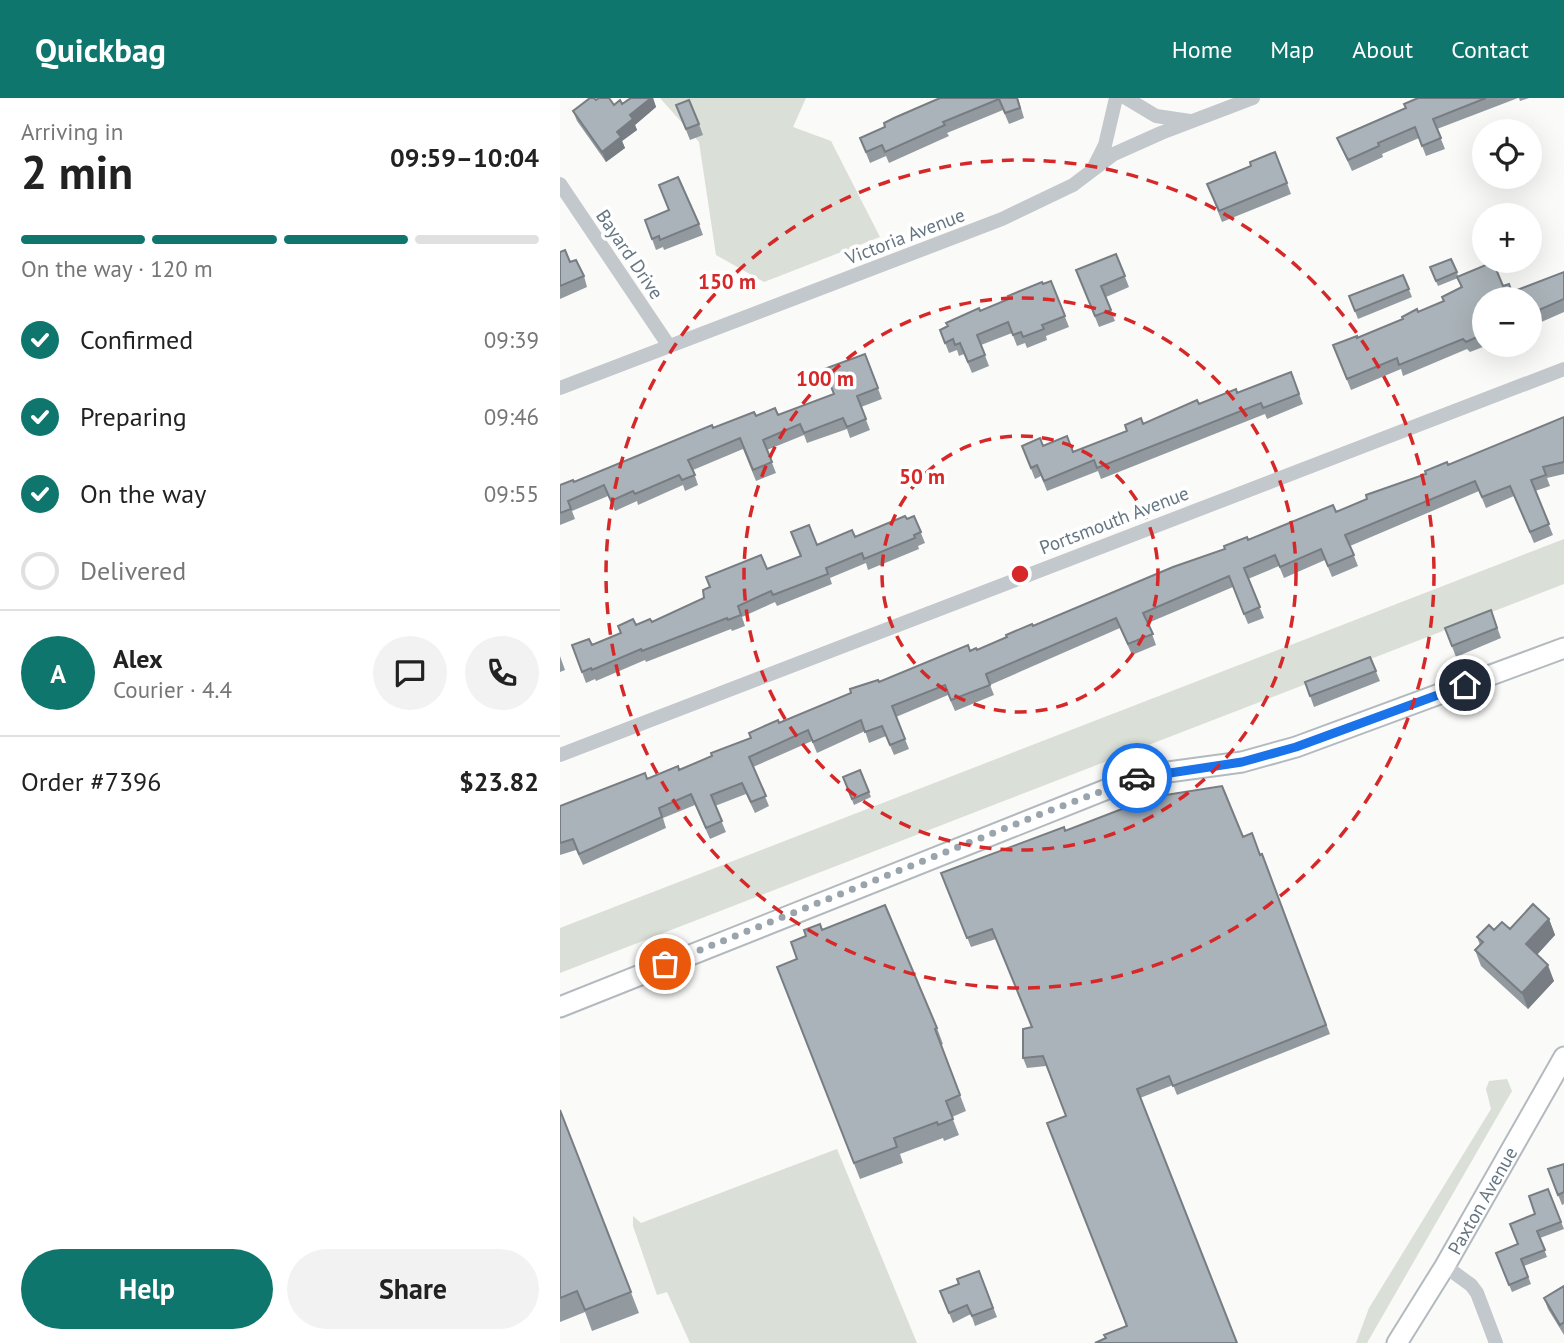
<!DOCTYPE html>
<meta charset="utf-8">
<style>
:root{--surface:#fff;--page:#f2f2f2;--text:#222;--muted:#767676;--line:#e0e0e0;--accent:#0f766e}
body{margin:0;font-family:"PT Sans",sans-serif;background:var(--page);color:var(--text);height:100vh;display:flex;flex-direction:column;font-size:26px;white-space:nowrap}
*{box-sizing:border-box;margin:0}
p{font-size:23px;color:var(--muted)}
.icon{flex:none;width:38px;height:38px;fill:none;stroke:currentColor;stroke-width:2;stroke-linecap:round;stroke-linejoin:round}
.map{position:relative;flex:1;overflow:hidden}
.panel{display:flex;flex-direction:column;background:var(--surface);width:560px}
.panel>*{flex:none}
.tools{position:absolute;left:912px;top:21px;display:grid;gap:14px}
.tools a{display:grid;place-items:center;width:70px;height:70px;border-radius:50%;background:var(--surface);box-shadow:0 7px 28px #0002;font-size:35px}
.pin{position:absolute;display:grid;place-items:center;width:60px;height:60px;color:#fff;margin:-30px;border:4px solid #fff;border-radius:50%;box-shadow:0 2px 7px #0007}
.courier{position:absolute;display:grid;place-items:center;width:70px;height:70px;margin:-35px;border:5px solid #1a73e8;border-radius:50%;background:#fff;color:#222;box-shadow:0 2px 9px #0007}
.headline em{font-style:normal;font-weight:700}
.headline div{display:flex;flex-direction:column-reverse}
.headline{display:flex;align-items:center;justify-content:space-between;height:119px;padding:0 21px}
h1{font-size:46px;font-weight:700;line-height:52px}
.bar{display:grid;grid-template-columns:repeat(4,1fr);gap:10px 7px;align-content:center;height:84px;padding:0 21px}
.bar i{height:9px;border-radius:5px;background:var(--line)}
.bar .active{background:var(--accent)}
.bar p{grid-column:span 4}
.line{display:flex;align-items:center;gap:18px;padding:0 21px;border-top:2px solid var(--line)}
.line div{flex:1}
.round{display:grid;place-items:center;flex:none;width:74px;height:74px;border-radius:37px;background:var(--page)}
ol{padding:0 21px;list-style:none}
li{display:flex;align-items:center;gap:21px;height:77px}
li p{margin-inline-start:auto}
li .icon{padding:7px;border-radius:50%;background:var(--accent);color:#fff;stroke-width:4}
li:last-child{color:var(--muted)}
li i{width:38px;height:38px;border:4px solid var(--line);border-radius:50%}
.action{display:flex;gap:14px;margin-top:auto;padding:14px 21px}
.action a{flex:1;height:80px;border-radius:42px;background:var(--accent);color:#fff;font-size:28px;font-weight:700;line-height:80px;text-align:center}
.action a+a{background:var(--page);color:var(--text)}
header{display:flex;align-items:center;gap:42px;box-sizing:border-box;height:98px;padding:0 35px;background:var(--accent);color:#fff}
header strong{font-size:33px}
nav{display:flex;gap:38px;margin-inline-start:auto;font-size:24px}
main{display:flex;flex:1;min-height:0}
.map>svg:first-child{display:block}
.green{fill:#dadfd7}
.lines{fill:none;stroke-linecap:round;stroke-linejoin:round}
.secondary-casing{stroke:#b3babf;stroke-width:23}
.street{stroke:#c3c8cc;stroke-width:14}
.secondary{stroke:#fff;stroke-width:19}
.wall{fill:#929a9f}
.shaded-wall{fill:#777d82}
.building{fill:#aab3b9;stroke:#777d82;stroke-width:2}
.done{stroke:#99a4ac;stroke-width:7;stroke-dasharray:0 12.6}
.route{stroke:#1a73e8;stroke-width:9}
.ring{fill:none;stroke:#d62828;stroke-width:3.5;stroke-dasharray:12 9}
.labels{text-anchor:middle;dominant-baseline:central;stroke-width:7;stroke-linejoin:round;paint-order:stroke}
.street-label{font-size:19px;fill:#657683;stroke:#fff}
.centre{fill:#d62828;stroke:#fff;stroke-width:3.5}
.ring-label{font-size:21px;text-anchor:middle;font-weight:bold;fill:#d62828;stroke:#fff;stroke-width:7;stroke-linejoin:round;paint-order:stroke}
</style>
<header>
<strong>Quickbag</strong>
<nav><a>Home</a><a>Map</a><a>About</a><a>Contact</a></nav>
</header>
<main>
<section class="panel">
<div class="headline"><div><h1>2 min</h1><p>Arriving in</p></div><em>09:59–10:04</em></div>
<div class="bar"><i class="active"></i><i class="active"></i><i class="active"></i><i></i><p>On the way · 120 m</p></div>
<ol>
<li><svg class="icon" aria-label="check" viewBox="0 0 24 24"><path d="M5 12l5 5 9-10"/></svg>Confirmed<p>09:39</p></li>
<li><svg class="icon" aria-label="check" viewBox="0 0 24 24"><path d="M5 12l5 5 9-10"/></svg>Preparing<p>09:46</p></li>
<li><svg class="icon" aria-label="check" viewBox="0 0 24 24"><path d="M5 12l5 5 9-10"/></svg>On the way<p>09:55</p></li>
<li><i></i>Delivered</li>
</ol>
<div class="line" style="height:126px"><b class="round" style="background:var(--accent);color:#fff">A</b><div><b>Alex</b><p>Courier · 4.4</p></div><a class="round"><svg class="icon" aria-label="chat" viewBox="0 0 24 24"><path d="M4 5h16v11H9l-5 4z"/></svg></a><a class="round"><svg class="icon" aria-label="phone" viewBox="0 0 24 24"><path d="M5 4h4l2 5-3 2q2 4 5 5l2-3 5 2v4C11 20 4 13 5 4z"/></svg></a></div>
<div class="line" style="height:91px"><div>Order #7396</div><b>$23.82</b></div>
<div class="action"><a>Help</a><a>Share</a></div>
</section>
<div class="map">
<svg width="1004" height="1245" viewBox="0 0 1004 1245">
<rect width="100%" height="100%" fill="#fafaf8"/>
<path class="green" d="M100,0h146l-13,29 38,14 49,96 -116,45 -48,-27 -17,-113z
M1004,441v45l-1004,389v-45z
M947,981l5,12 -145,252h-11l13,-35 122,-199 -5,-20 3,-8z
M277,1051l80,194h-227l-23,-51 -10,3 -24,-69v-10l8,7z"/>
<g class="lines">
<defs>
<g id="secondary">
<path d="M0,909l570,-227 31,-7 81,-11 54,-15 268,-99"/>
<path id="s1" d="M837,1245l48,-77 119,-209"/>
</g>
</defs>
<use href="#secondary" class="secondary-casing"/>
<path class="street" d="M566,0l30,18 34,5
M534,69l11,-22 11,-47
M0,86l109,162
M0,290l442,-169 71,-34 41,-31 47,-21 92,-35
M0,657l1004,-386
M885,1168l26,19 6,8 19,50"/>
<use href="#secondary" class="secondary"/>
</g>
<path class="wall" d="M71,0h22l3,9 -21,18 2,5 -15,11 3,7 -19,14 -29,-41 -4,-10 23,-11 18,5 8,-1z
M380,0h78l6,20 -15,6 -6,-14 -56,23 2,3 -60,27 -3,-7 -16,7 -10,-25 25,-11z
M858,0h100l-81,31 8,20 -19,7 -7,-18 -37,16 1,3 -31,14 -15,-33 68,-30z
M959,0h10l-9,3z
M116,7l23,19 4,11 -13,5z
M727,85l4,11 -69,28 -15,-38z
M85,122l54,4 4,11 -39,15 -1,-3 -7,3z
M0,154l24,24 3,11 -27,12z
M556,156l13,33 -23,10 9,24 -16,6 -23,-57z
M870,169l27,5 1,4 45,10 9,6 52,-20v40l-34,15v-28h-46v46h4l-18,7 -3,-3 -64,27 -2,-7 -50,21 -18,-45 24,-7 87,-37 17,-13 -3,-10 -20,8z
M843,177l9,22 -54,22 -9,-23z
M491,183l18,46 -23,9 1,4 -20,8 -2,-5 -8,3 -5,-13 -31,12 8,21 -17,7 -8,-19 -5,2 -2,-6 -8,3 -9,-23 40,-19z
M305,256l17,45 -21,8 9,23 -20,8 -3,-9 -40,14 -3,-8 -37,15 9,23 -20,8 -13,-32 -50,21 5,15 -13,6 -2,-6 -45,20 -1,-4 -22,10 -7,-15 -36,15 3,8 -15,6v-40l14,-3 139,-54 43,-12 22,-1 55,-21z
M731,274l12,32 -36,15 -2,-5 -164,65 -3,-8 -51,20 -6,-15 -6,3 -13,-33h21l30,6 126,-48 38,-11z
M1004,319v57l-17,4 3,8 -15,5 18,44 -19,8 -20,-47 -28,12 -7,-17 -129,55 8,20 -26,11 -7,-17 -41,18 -5,-12 -31,13 16,39 -16,6 -15,-37 -85,36 8,22 -24,10 -12,-27 -130,57 4,10 -39,16 -7,-16 -52,22 13,32 -15,6 -8,-19 -17,7 -4,-12 -48,22 -5,-12 -59,26 16,39 -14,7 -9,-19 -31,12 11,26 -16,7 -15,-34 -32,13 3,10 -83,37 -7,-15 -16,5v-49l87,-27 32,-9 33,-14 39,-17 28,-16 100,-41 98,-32 271,-110 88,-28z
M354,418l11,27 -7,3 1,3 -51,21 -2,-7 -36,15 2,6 -55,22 -2,-4 -33,15 3,9 -13,5 -1,-2 -85,33 -1,-2 -49,21 -1,-2 -9,4 -14,-38h20l29,-12 15,-8 16,-3 115,-53 33,-13 17,-11 38,-8z
M931,512l10,28 -45,19 -11,-29z
M0,558l5,14 -5,2z
M810,559l10,24 -66,26 -9,-25z
M300,672l11,27 -17,8 -11,-28z
M505,733l178,6 17,18 2,-1 68,180 -153,61 -4,-10 -33,13 97,245 -131,-5 20,-11 -60,-211 -20,-50 -19,2 -4,-10 9,-31 -36,-88 -25,8 -30,-74z
M989,821l6,16 -18,20 17,26 -26,28 -47,-43 -6,-16 5,-5 -3,-8z
M262,832l115,98 6,16 -2,1 25,66 -14,6 7,18 -15,6 -1,-3 -43,16 3,9 -43,16 -77,-196 14,-24z
M0,1012l79,203 -47,18 -7,-19 -25,10z
M1004,1066v40l-2,1 -14,-36z
M988,1091l16,40 -24,9 7,19 -23,9 7,18 -19,8 -16,-39 22,-9z
M419,1173l18,46 -22,9 -4,-12 -18,9 -13,-32 19,-7z
M1004,1188v49l-16,-26 -4,-11z"/>
<path class="shaded-wall" d="M91,0h2l3,9 -21,18 2,5 -15,11 3,7 -19,14 -4,-10 28,-37z
M989,821l6,16 -23,25 -6,-16z
M988,867l6,16 -26,28 -6,-16z"/>
<path class="building" d="M30,0h4l2,2 3,-2h10l5,7 6,-5 2,4 9,-6h20l-21,17 3,4 -16,13 4,5 -19,15 -29,-41z
M380,0h77l3,10 -15,5 -6,-14 -56,23 2,3 -60,27 -3,-7 -16,7 -6,-14 25,-11 -1,-4 10,-5z
M858,0h68l-53,21 8,19 -19,8 -7,-19 -37,16 1,3 -31,14 -11,-22 69,-30 -2,-4z
M129,2l10,24 -13,5 -10,-24z
M715,54l12,31 -68,28 -12,-27 44,-18 -1,-4z
M118,79l21,47 -39,16 -1,-4 -7,3 -7,-19 24,-10 -10,-25z
M5,152l5,12 6,-2 8,16 -24,10v-34z
M556,156l9,22 -24,10 10,24 -16,6 -19,-46z
M891,161l6,13 -21,9 -6,-14z
M933,164l10,24 6,-2 3,8 52,-20v27l-34,15v-15h-46v35l-18,8 -3,-3 -64,26 -2,-7 -50,21 -14,-34 24,-9v2l46,-19 -1,-2 15,-8 1,3 26,-11 -2,-4 20,-10 -5,-10z
M843,177l6,14 -54,22 -6,-15z
M491,183l14,35 -23,9 2,4 -21,8 -2,-5 -8,3 -5,-13 -31,13 8,20 -17,7 -8,-19 -5,2 -2,-6 -8,4 -5,-13 8,-4 -2,-3 33,-15 1,3 29,-12 -1,-3 34,-14 1,2z
M305,256l13,34 -21,8 9,23 -19,8 -4,-9 -39,15 -4,-9 -37,16 9,22 -19,8 -13,-32 -52,22 7,15 -13,5 -3,-5 -44,19 -2,-3 -22,10 -7,-16 -36,16 3,8 -11,4v-28l13,-5 1,2 138,-57 1,3 41,-16 2,4 19,-8 3,7 56,-21 -10,-25z
M731,274l8,22 -36,14 -2,-5 -164,65 -3,-8 -50,21 -7,-16 -6,3 -9,-22 18,-8 3,8 24,-10 6,16 54,-21 -2,-6 16,-7 2,6 54,-24 2,4 37,-15 1,4z
M1004,319v45l-21,5 3,8 -15,5 18,44 -19,8 -20,-46 -28,11 -7,-16 -130,54 9,20 -26,11 -7,-17 -41,18 -5,-12 -31,13 16,39 -16,7 -15,-38 -86,37 10,21 -25,10 -12,-26 -130,56 4,11 -39,15 -6,-15 -53,21 13,33 -15,6 -8,-19 -17,6 -4,-12 -48,22 -5,-12 -59,27 17,39 -15,6 -9,-19 -31,12 11,26 -16,7 -15,-34 -32,14 3,9 -83,37 -6,-15 -13,4v-37l85,-33 2,6 31,-13 1,4 33,-14 -1,-3 40,-15 -2,-5 29,-13 1,3 72,-30 -1,-4 28,-9 1,2 89,-37 2,6 6,-3 1,2 30,-13 -1,-2 26,-11 1,2 140,-59 52,-18 -1,-3 23,-9 1,3 85,-35 3,7 31,-13 -1,-4 60,-21 -1,-3 22,-9 1,3z
M345,418l2,3 7,-3 7,16 -7,3 1,3 -51,21 -2,-6 -36,15 2,6 -55,21 -2,-4 -33,15 3,9 -13,5 -1,-2 -85,33 -1,-2 -49,21 -1,-2 -9,4 -10,-27 17,-6 3,6 29,-12 -3,-7 15,-7 3,6 14,-6 2,3 52,-24 -1,-8 7,-3 -4,-10 55,-22 6,14 34,-13 -10,-24 18,-7 8,20 35,-15 3,7z
M931,512l6,18 -45,18 -7,-18z
M810,559l6,14 -66,25 -5,-14z
M300,672l9,22 -17,7 -9,-22z
M662,688l21,51 9,-4 8,22 2,-1 64,171 -153,61 -4,-10 -32,13 100,254h-142l11,-5 -2,-3 23,-9 -80,-203 19,-7 -23,-60 -20,2v-29l9,-2 -40,-98 -25,9 -26,-65 123,-46 1,4 88,-34z
M973,806l16,15 -23,25 22,21 -26,28 -47,-43 8,-8 -6,-5 12,-12 5,5 8,-8 8,7z
M325,807l52,123 -2,1 25,66 -14,6 7,18 -15,6 -1,-3 -43,16 3,9 -43,16 -77,-196 20,-8 -6,-17 15,-6 -2,-6 16,-6 2,6z
M0,1012l71,182 -46,18 -8,-19 -17,7z
M1004,1066v28l-6,3 -10,-26z
M988,1091l13,33 -24,9 8,19 -24,9 7,18 -19,8 -13,-32 22,-9 -8,-20 25,-10 -6,-18z
M419,1173l14,37 -21,8 -5,-11 -18,8 -9,-22 19,-7 -2,-5z
M1004,1188v36l-4,3 -16,-27z"/>
<g class="lines">
<path class="done" d="M105,866l381,-152 91,-34"/>
<path class="route" d="M577,680l105,-16 54,-15 169,-62"/>
</g>
<g class="ring">
<circle cx="460" cy="476" r="138"/>
<circle cx="460" cy="476" r="276"/>
<circle cx="460" cy="476" r="414"/>
</g>
<g class="labels">
<g class="street-label">
<text transform="translate(345 138) rotate(-21)">Victoria Avenue</text>
<text transform="translate(70 156) rotate(56)">Bayard Drive</text>
<text transform="translate(554 422) rotate(-21)">Portsmouth Avenue</text>
<text stroke="none"><textPath href="#s1" startOffset="166">Paxton Avenue</textPath></text>
</g>
</g>
<circle cx="460" cy="476" r="10" class="centre"/>
<g class="ring-label">
<text x="167" y="191">150 m</text>
<text x="265" y="288">100 m</text>
<text x="362" y="386">50 m</text>
</g>
</svg>
<div class="tools">
<a><svg class="icon" aria-label="locate" viewBox="0 0 24 24"><circle cx="12" cy="12" r="6"/><path d="M12 2v4M12 18v4M2 12h4M18 12h4"/></svg></a>
<a>+</a>
<a>−</a>
</div>
<div class="pin" style="left:105px;top:866px;background:#ea580c"><svg class="icon" aria-label="bag" viewBox="0 0 24 24"><path d="M5 8h14l-1 12H6zM9 8a3 3 0 0 1 6 0"/></svg></div>
<div class="pin" style="left:905px;top:587px;background:#1f2937"><svg class="icon" aria-label="home" viewBox="0 0 24 24"><path d="M3 11l9-7 9 7M6 9v11h12V9"/></svg></div>
<div class="courier" style="left:577px;top:680px"><svg class="icon" aria-label="car" viewBox="0 0 24 24"><path d="M5 17H2v-5l4-1 3-4h7l3 4 3 1v5h-3M9 17h6M6 11h13"/><circle cx="7" cy="17" r="2"/><circle cx="17" cy="17" r="2"/></svg></div>
</div>
</main>
